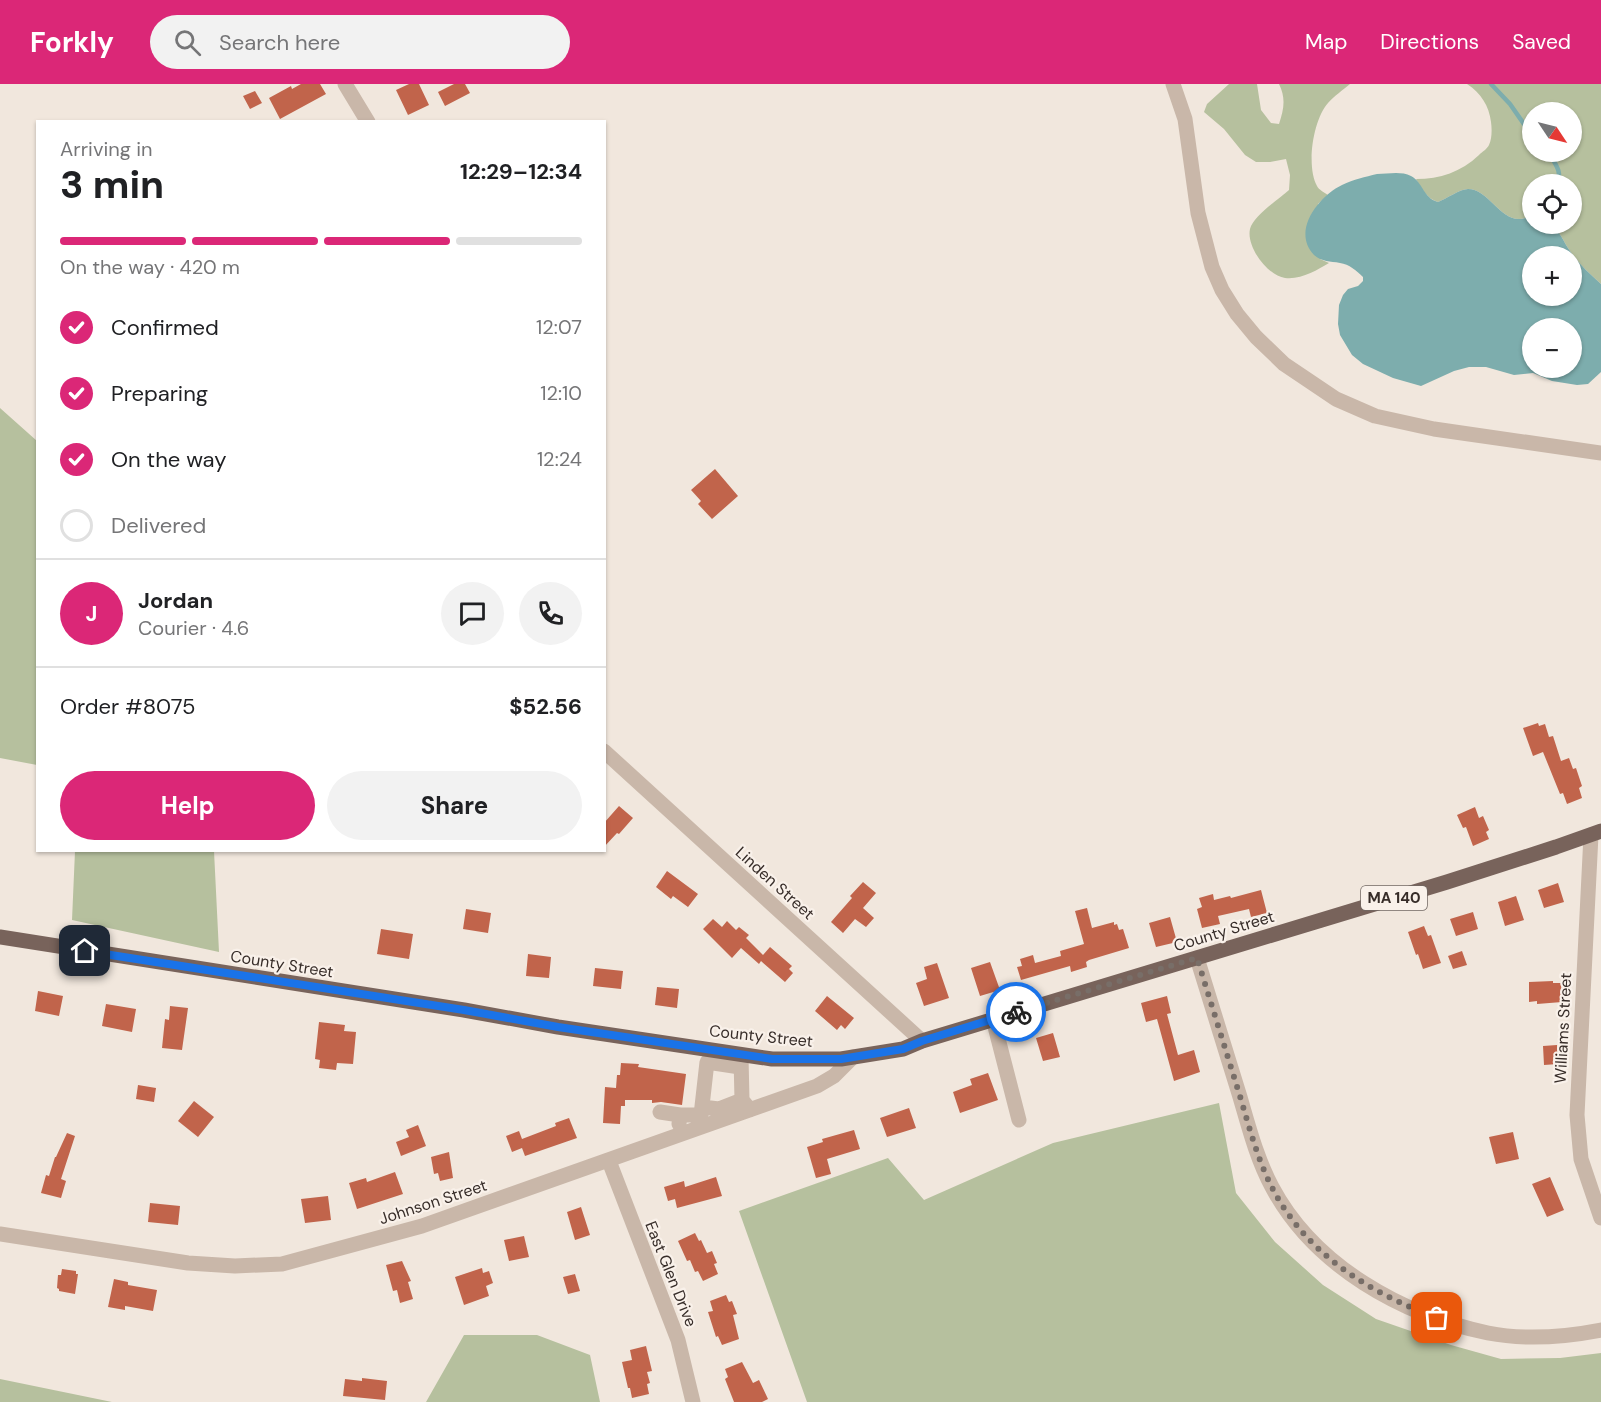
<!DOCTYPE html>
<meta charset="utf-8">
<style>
:root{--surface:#fff;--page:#f2f2f2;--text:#202124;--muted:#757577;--line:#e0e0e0;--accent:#db2777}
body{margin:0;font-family:"DM Sans",sans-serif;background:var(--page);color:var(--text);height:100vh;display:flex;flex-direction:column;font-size:22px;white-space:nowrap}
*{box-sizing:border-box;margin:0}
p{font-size:20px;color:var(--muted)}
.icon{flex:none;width:33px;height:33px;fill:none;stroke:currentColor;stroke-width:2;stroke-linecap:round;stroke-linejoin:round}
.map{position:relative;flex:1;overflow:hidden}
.side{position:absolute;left:36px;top:36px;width:570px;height:732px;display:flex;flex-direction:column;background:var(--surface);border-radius:0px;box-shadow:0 2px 4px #0004}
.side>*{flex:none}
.needle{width:39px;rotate:125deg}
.fabs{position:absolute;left:1522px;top:18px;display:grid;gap:12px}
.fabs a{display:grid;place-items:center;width:60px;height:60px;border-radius:50%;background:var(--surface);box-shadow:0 2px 4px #0004;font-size:30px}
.pin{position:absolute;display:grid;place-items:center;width:51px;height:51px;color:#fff;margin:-26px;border-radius:12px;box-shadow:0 3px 9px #0006}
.courier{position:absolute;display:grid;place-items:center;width:60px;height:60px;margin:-30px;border:4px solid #1a73e8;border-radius:50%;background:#fff;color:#222;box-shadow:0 2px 8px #0007}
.head em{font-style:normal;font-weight:700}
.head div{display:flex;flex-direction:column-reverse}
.head{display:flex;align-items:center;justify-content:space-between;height:102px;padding:0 24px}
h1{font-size:39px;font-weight:700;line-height:45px}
.bar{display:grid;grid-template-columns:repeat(4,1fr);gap:9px 6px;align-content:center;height:72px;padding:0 24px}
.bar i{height:8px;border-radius:4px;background:var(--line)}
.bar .active{background:var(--accent)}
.bar p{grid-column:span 4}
.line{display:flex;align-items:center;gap:15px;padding:0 24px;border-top:2px solid var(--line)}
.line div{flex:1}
.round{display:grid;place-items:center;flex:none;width:63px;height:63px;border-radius:32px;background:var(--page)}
ol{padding:0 24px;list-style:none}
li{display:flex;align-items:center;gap:18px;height:66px}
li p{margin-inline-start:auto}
li .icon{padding:6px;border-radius:50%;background:var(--accent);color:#fff;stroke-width:4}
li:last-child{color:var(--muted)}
li i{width:33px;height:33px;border:3px solid var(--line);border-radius:50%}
.button{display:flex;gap:12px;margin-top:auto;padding:12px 24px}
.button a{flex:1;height:69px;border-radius:36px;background:var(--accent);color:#fff;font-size:24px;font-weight:700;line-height:69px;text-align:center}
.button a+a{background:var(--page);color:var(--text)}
header{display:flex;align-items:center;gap:36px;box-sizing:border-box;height:84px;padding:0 30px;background:var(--accent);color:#fff}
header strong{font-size:28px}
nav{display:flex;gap:33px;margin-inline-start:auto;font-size:21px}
.search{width:420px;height:54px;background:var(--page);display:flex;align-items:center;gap:15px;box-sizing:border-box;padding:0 21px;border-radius:33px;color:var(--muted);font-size:22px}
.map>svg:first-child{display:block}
.green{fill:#b6c09e;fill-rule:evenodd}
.water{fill:#7dadad;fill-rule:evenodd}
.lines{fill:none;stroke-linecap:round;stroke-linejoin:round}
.stream{stroke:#7dadad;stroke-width:4.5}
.building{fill:#c1644b}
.minor{stroke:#c9b7a9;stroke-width:15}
.major{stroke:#78635b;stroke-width:15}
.done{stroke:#786e68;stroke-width:6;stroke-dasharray:0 10.8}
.route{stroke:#1a73e8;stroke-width:8}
.labels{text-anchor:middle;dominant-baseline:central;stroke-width:4.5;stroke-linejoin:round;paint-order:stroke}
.shield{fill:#f9f1ea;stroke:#716863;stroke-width:1.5}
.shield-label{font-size:15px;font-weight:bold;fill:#372d29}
.street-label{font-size:16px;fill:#372d29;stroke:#f9f1ea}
</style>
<header>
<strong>Forkly</strong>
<div class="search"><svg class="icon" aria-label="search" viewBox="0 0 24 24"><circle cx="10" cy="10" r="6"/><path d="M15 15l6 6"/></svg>Search here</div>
<nav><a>Map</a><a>Directions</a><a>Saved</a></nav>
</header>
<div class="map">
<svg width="1601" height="1318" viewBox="0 0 1601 1318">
<rect width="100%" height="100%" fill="#f1e7dd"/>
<path class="green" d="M1229,0h28l4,26 10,13 8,1c5,-15 7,-26 0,-40h71c-7,6 -16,12 -22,19 -15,17 -22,63 -11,83 2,4 7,6 11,9l-10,9 2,55 9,4c-12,7 -28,17 -44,15 -17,-2 -39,-31 -35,-49 3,-13 29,-30 39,-39l1,-15 -4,-16 -16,3h-14l-11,-7 -21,-26 -20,-17 3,-8z
M1467,0h134v200c-11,-10 -22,-20 -31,-33 -8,-12 -8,-17 -20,-27h22v-40h-39v33c-4,0 -10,2 -14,2 -20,0 -31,-30 -51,-30 -8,0 -22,10 -30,13 -12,-4 -16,-13 -22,-23 24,0 45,-7 63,-24 3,-3 8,-6 10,-10 3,-6 3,-16 2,-23 -2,-16 -10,-29 -24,-38zM1533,28h39v40h-39z
M0,324l37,33v324l-37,-7z
M75,767h139l5,101 -147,-32z
M1219,1019l17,90 39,49 48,43 53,34 75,26 50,14 59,-1 41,-5v49h-794l-68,-191 149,-53 36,42 129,-57z
M464,1251h73l53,20 10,47h-174z
M0,1295l112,23h-112z"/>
<path class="water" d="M1377,90c11,0 24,-3 34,2 12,6 12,22 27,26 8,-3 22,-13 30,-13 20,0 31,30 51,30 4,0 10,-2 14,-2v7h17c12,10 12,15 20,27 9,13 20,23 31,33v88l-13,12 -11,1 -25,-4 -19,-8 -19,2 -28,-8h-17l-15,4 -33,15 -28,-8 -30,-14 -11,-9 -12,-20 -2,-11 1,-19 4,-10 5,-6 10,-3 5,-5v-4c-6,-6 -14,-13 -23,-14 -10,-2 -18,-1 -26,-8 -23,-24 5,-59 28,-70 12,-6 23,-8 35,-11zM1533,172h39v40h-39zM1533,244h39v40h-39z"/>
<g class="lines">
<path class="stream" d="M1491,0l19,20 23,33
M1549,68c5,12 14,18 8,32"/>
</g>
<path class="building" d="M301,0h19l6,10 -46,25 -11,-21 22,-12 1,3z
M409,0h10l10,21 -21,10 -12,-25z
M454,0h11l5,9 -25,13 -7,-14z
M255,7l7,12 -12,6 -7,-13z
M715,385l23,27 -26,23 -14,-15 3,-3 -10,-11z
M1538,639l1,3 6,-2 4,13 4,-1 8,25 8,-3 4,11 3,-1 6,18 -3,2 3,10 -15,6 -4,-11 -3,1 -17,-42 -10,4 -10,-28z
M619,722l14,12 -14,16 -2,-1 -13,14v-24z
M1475,723l4,11 4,-2 6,14 -3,2 3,7 -16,7 -7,-19 -3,1 -6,-13z
M667,787l31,23 -10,13 -15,-11 -2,3 -15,-12z
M863,798l13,11 -13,15 11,10 -8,9 -11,-8 -12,14 -12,-11 21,-24 -2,-2z
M1558,799l6,19 -20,6 -6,-18z
M1261,806l6,23 -16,4 -2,-8 -31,7 2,8 -18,4 -5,-19 5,-2 -3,-9 14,-4 1,6 16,-4 1,2z
M1516,812l8,24 -19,6 -7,-24z
M1087,824l5,20 22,-6v3l3,-1 2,6 4,-1 6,19 -40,12 -3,2 1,5 -16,5 -1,-6 -49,14 -4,-13 5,-1 -2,-7 13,-4 2,8 26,-7 -1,-5 24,-7 -9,-33z
M466,825l25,4 -3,20 -25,-4z
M1473,828l5,17 -22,7 -6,-17z
M1170,833l7,25 -21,5 -7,-24z
M713,835l9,8 5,-6 9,9 3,-3 10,8 -3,3 17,17 7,-8 22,19 -3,3 4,4 -8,9 -24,-21 -2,3 -18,-16 -9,10 -29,-29z
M1424,842l4,10 3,-1 10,28 -18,6 -5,-15 -2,1 -8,-23z
M381,845l32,5 -4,25 -32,-5z
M1462,867l5,14 -14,4 -5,-13z
M528,870l23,3 -2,21 -23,-2z
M990,878l10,28 -20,6 -9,-28z
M937,879l12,35 -25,8 -8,-23 11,-4 -3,-12z
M595,884l28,3 -2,18 -28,-3z
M1553,897v2h8l1,19 -25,2v-3l-8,1v-20z
M657,903l22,2 -2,19 -22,-3z
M38,907l25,5 -4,20 -24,-5z
M827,912l27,22 -9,11 -4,-4 -4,5 -22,-19z
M1167,912l4,17 -4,1 11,41 16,-5 6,22 -26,9 -17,-62 -11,3 -5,-19z
M106,920l30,5 -4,23 -30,-6z
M170,922l18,2 -6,42 -20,-2 3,-29 4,1z
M319,938l26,3 -1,6 12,1 -3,32 -16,-1 -1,7 -17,-2 1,-8 -5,-1z
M1053,949l7,24 -17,4 -7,-23z
M1557,961l1,19 -14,1 -1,-19z
M621,979l18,1 -1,3 48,7 -4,31 -21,-3 -9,1v-3h-27v6h-4l-1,18 -17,-1 2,-36 11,1 1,-13h3z
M988,989l10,27 -38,13 -7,-21 19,-7 -2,-6z
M138,1001l18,3 -2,14 -18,-3z
M194,1017l20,16 -16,20 -20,-16z
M909,1024l7,20 -29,9 -7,-19z
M569,1034l8,20 -52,18 -3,-8 -10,4 -6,-16 13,-5 3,8 34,-13 -1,-3z
M418,1041l8,21 -25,10 -5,-14 13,-5 -3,-7z
M854,1046l6,19 -33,10 4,15 -15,4 -9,-31 16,-5 -1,-3z
M1513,1048l6,27 -23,5 -7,-27z
M67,1049l8,3 -14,43 5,2 -5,17 -20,-5 5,-18 3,1 6,-19h1z
M449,1068l4,26 -13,3 -2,-8 -4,1 -3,-17z
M395,1088l8,22 -46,15 -8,-26 17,-5 1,4z
M716,1093l6,19 -45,12 -2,-9 -7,2 -4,-14 20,-6 1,6z
M1550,1093l14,33 -17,7 -15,-33z
M328,1112l3,24 -26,3 -4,-24z
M150,1119l30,3 -2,19 -30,-3z
M581,1123l9,28 -15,5 -8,-28z
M695,1149l4,8 2,-1 6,13 5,-2 5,12 -3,1 4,10 -15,7 -5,-10 -3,1 -5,-12 -3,1 -9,-20z
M524,1152l5,21 -20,4 -5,-21z
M402,1177l9,20 -3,1 5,17 -13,4 -3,-13 -4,1 -7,-26z
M482,1184l1,5 6,-2 4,12 -7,3 3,10 -25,9 -9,-28z
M62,1185l14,2v3h2l-3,20 -16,-3v-2l-2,-1 1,-13h3z
M575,1190l5,17 -12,3 -5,-17z
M114,1195l14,3v3l29,5 -4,21 -28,-5v4l-17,-3z
M726,1211l3,7 3,-1 5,13 -4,1 6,24 -17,6 -4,-9 -2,1 -8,-25 5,-1 -3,-10z
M646,1262l6,25 -5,1 3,11 -3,1 2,10 -17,4 -2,-10h-2l-6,-26 10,-2 -2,-10z
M742,1278l11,21 6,-3 9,19 -6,3h-28l-9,-23 3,-2 -3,-8z
M362,1294l25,3 -2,19 -42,-4 2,-17 17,2z"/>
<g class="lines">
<path class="minor" d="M345,0l23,38
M1173,0l12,35 13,94 14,54 10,23 15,24 19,23 28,27 52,35 39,17 59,13 167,24
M604,667l318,290
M1591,751l-14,280 4,44 20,59
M1197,874c14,46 29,93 43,139 9,31 17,62 32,90 42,79 130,128 216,146 36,7 77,4 113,-3
M993,935l26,101
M741,973l1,43 8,10
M702,1023l17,2 23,-9
M660,1028l20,3 -1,9
M680,1031h21l6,-53 33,5
M609,1077l69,179 15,62
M0,1150l188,29 47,3 47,-2 140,-38 395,-140 17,-10 19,-19"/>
<path class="major" d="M0,853l464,73 94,17 214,32h69l62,-10 19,-8 525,-159 109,-35 45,-16"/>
</g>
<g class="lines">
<path class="done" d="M1016,928l181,-54c14,45 28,90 42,135 13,43 23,86 50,122 35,50 92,82 148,103"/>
<path class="route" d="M85,867l379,59 94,17 214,32h69l62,-10 19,-8 94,-29"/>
</g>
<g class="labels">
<rect class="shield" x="1361" y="802" width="66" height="24" rx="4.5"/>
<g class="shield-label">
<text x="1394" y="814">MA 140</text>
</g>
<g class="street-label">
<text transform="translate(775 799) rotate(42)">Linden Street</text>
<text transform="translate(1224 847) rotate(-17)">County Street</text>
<text transform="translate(282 880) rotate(9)">County Street</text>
<text transform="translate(1563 944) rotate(-87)">Williams Street</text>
<text transform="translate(761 952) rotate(6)">County Street</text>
<text transform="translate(433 1118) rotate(-18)">Johnson Street</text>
<text transform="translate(671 1190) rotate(68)">East Glen Drive</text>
</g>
</g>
</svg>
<div class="fabs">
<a><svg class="needle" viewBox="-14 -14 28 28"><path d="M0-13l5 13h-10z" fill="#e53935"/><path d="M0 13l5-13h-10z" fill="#757577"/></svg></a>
<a><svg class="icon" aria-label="locate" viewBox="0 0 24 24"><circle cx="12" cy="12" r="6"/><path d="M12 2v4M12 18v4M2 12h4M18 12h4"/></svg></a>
<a>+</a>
<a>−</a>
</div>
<div class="pin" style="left:1437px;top:1234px;background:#ea580c"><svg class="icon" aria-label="bag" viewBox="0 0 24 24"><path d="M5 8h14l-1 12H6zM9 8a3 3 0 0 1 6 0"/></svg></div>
<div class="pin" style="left:85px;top:867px;background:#1f2937"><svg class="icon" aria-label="home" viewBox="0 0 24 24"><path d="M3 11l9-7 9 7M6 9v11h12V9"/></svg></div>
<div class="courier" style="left:1016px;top:928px"><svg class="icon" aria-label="bike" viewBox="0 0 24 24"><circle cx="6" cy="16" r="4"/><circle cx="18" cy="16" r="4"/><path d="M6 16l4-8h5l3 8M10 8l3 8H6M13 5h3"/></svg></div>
<section class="side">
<div class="head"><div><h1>3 min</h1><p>Arriving in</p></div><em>12:29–12:34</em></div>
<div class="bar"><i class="active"></i><i class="active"></i><i class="active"></i><i></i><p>On the way · 420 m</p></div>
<ol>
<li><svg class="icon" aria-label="check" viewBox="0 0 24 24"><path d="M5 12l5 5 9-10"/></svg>Confirmed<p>12:07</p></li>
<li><svg class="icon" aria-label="check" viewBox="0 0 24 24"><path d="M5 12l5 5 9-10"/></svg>Preparing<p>12:10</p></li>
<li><svg class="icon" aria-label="check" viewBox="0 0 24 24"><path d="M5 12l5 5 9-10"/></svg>On the way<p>12:24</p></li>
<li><i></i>Delivered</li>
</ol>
<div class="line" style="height:108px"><b class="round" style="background:var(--accent);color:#fff">J</b><div><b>Jordan</b><p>Courier · 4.6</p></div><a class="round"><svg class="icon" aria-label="chat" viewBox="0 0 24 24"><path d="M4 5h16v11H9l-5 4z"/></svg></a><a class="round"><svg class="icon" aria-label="phone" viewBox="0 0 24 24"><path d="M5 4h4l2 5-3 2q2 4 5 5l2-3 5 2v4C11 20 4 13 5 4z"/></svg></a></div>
<div class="line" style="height:78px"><div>Order #8075</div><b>$52.56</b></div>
<div class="button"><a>Help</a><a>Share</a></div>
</section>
</div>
